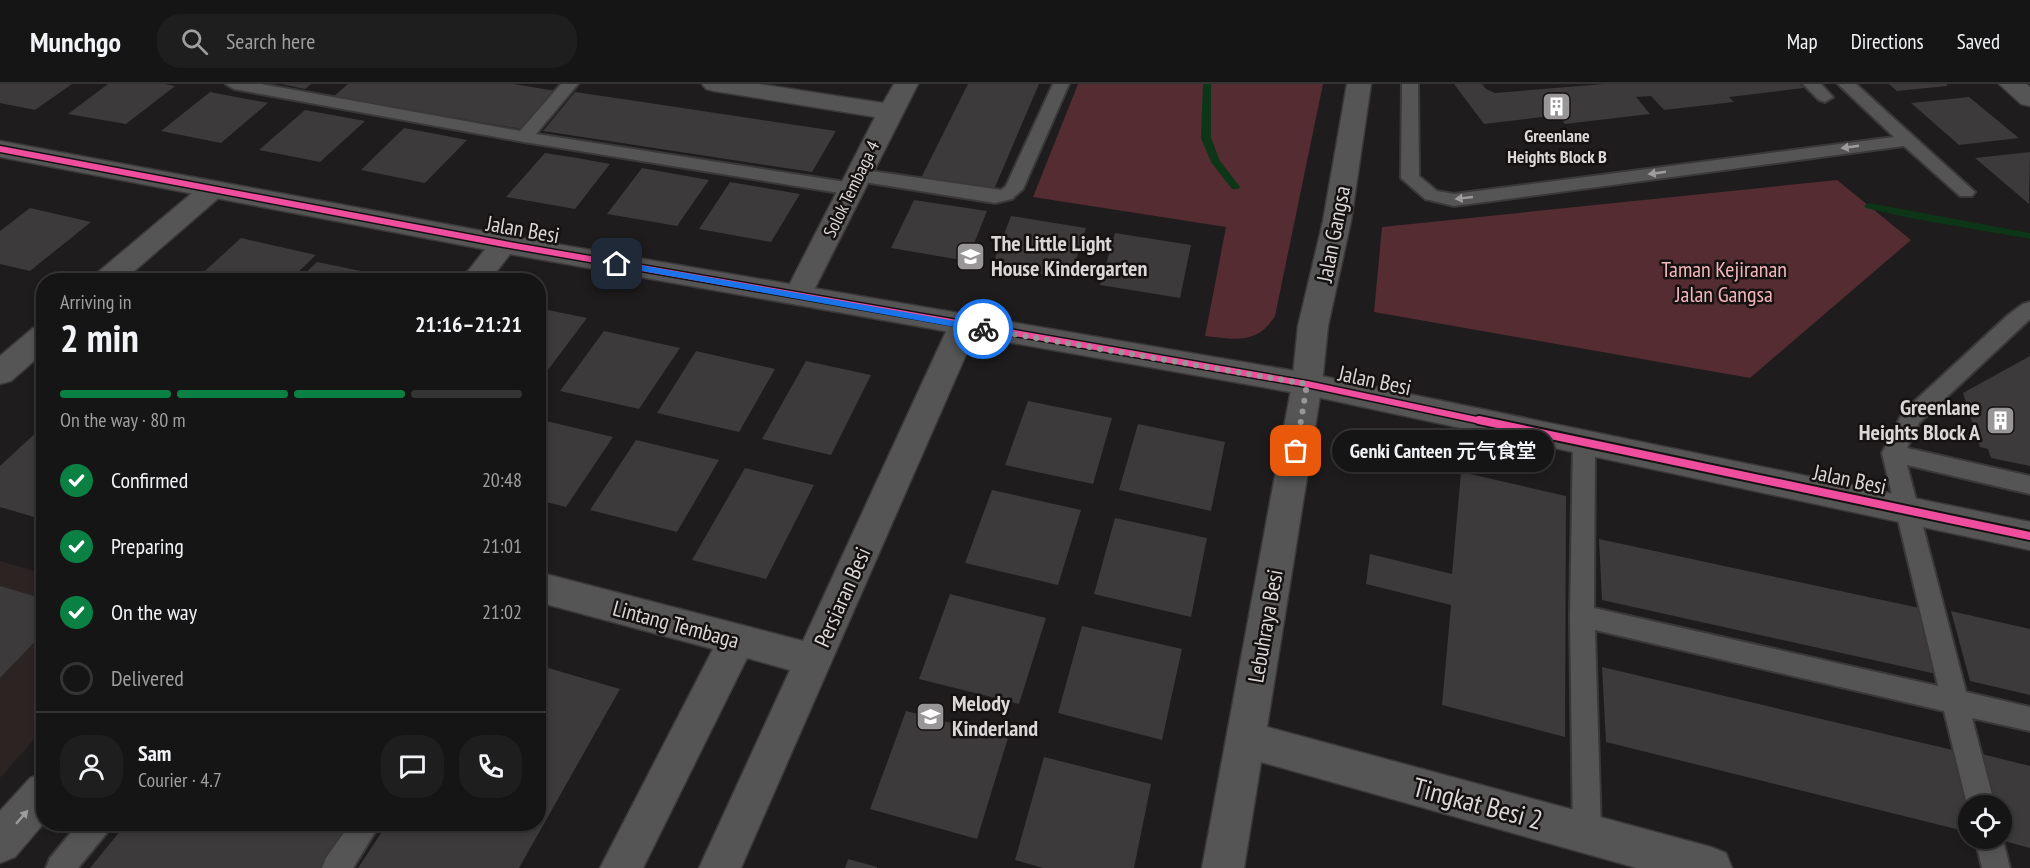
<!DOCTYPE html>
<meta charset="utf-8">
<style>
:root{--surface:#161515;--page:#1f1e1e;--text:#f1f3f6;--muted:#9e9fa0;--line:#353434;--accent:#0b8043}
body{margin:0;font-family:"PT Sans Narrow","Noto Sans SC",sans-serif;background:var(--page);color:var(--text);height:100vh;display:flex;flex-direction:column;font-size:22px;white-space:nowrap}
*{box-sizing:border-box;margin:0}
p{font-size:20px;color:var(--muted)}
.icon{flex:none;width:33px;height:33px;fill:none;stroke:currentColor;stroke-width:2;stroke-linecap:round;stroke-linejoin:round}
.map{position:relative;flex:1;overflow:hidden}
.side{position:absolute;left:36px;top:189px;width:510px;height:558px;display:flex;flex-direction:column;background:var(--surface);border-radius:24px;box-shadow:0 3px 9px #0003,0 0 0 2px var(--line)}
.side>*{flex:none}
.fabs{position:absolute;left:1958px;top:711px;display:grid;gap:12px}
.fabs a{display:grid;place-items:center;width:54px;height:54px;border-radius:50%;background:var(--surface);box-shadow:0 3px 9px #0003,0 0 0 2px var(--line);font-size:30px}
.pin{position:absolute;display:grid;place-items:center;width:51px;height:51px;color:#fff;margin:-26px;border-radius:12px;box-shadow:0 3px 9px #0006}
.courier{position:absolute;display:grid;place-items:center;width:60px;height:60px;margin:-30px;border:4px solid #1a73e8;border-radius:50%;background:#fff;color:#222;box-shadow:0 2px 8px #0007}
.bubble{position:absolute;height:42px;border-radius:21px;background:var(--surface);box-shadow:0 3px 9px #0003,0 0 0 2px var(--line);font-size:20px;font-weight:600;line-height:42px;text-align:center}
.overview em{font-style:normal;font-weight:600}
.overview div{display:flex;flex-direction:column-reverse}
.overview{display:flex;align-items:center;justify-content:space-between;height:102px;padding:0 24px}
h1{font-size:39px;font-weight:600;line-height:45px}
.bar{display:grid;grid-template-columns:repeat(4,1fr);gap:9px 6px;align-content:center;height:72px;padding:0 24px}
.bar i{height:8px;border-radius:4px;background:var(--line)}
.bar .on{background:var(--accent)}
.bar p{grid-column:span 4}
.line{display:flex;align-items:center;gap:15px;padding:0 24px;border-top:2px solid var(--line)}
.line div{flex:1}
.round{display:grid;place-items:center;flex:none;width:63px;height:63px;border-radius:24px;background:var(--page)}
ol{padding:0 24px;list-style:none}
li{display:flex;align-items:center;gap:18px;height:66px}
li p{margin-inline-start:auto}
li .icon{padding:6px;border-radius:50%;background:var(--accent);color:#fff;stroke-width:4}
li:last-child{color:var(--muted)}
li i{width:33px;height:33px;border:3px solid var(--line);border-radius:50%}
header{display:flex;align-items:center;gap:36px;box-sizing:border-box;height:84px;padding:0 30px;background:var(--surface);border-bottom:2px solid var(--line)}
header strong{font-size:28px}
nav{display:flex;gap:33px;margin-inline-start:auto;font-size:21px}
.search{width:420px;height:54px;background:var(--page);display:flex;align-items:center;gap:15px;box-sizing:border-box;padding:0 21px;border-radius:24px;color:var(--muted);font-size:22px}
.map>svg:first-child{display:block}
.built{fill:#2c2323}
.green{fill:#542c32}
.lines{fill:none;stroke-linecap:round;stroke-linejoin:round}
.stream{fill:#0d3517;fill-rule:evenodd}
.building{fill:#3c3a3a}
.service-casing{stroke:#3a3838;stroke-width:4}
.minor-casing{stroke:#3a3838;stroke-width:3}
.tertiary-casing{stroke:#3a3838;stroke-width:3}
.service{fill:#565555;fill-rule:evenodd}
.minor{fill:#565555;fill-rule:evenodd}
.tertiary{fill:#565555;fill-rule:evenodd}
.cycleway-far1-casing{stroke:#161212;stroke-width:9}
.cycleway-casing{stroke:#161212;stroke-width:12}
.cycleway-far1{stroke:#ef4d9e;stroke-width:6}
.cycleway{stroke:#ef4d9e;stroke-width:8}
.oneway{fill:#9f9c9d}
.route{fill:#1a73e8}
.done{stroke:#989696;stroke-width:6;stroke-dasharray:0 10.8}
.labels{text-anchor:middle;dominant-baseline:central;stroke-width:5;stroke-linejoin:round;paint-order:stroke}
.far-poi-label{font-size:18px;font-weight:bold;fill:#dad7d8;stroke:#161212}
.far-street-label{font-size:18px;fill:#dad7d8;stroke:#161212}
.street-label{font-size:22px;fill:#dad7d8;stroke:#161212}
.poi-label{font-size:22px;font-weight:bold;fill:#dad7d8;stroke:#161212;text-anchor:start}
.park-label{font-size:22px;fill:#f5b6bd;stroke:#161212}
.near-street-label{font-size:27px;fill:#dad7d8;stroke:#161212}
</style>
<header>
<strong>Munchgo</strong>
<div class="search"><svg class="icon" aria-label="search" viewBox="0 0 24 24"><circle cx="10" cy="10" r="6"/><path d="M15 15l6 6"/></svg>Search here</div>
<nav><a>Map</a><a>Directions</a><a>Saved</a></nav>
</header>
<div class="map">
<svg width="2030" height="784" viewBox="0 0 2030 784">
<rect width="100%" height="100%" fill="#1e1c1c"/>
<path class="built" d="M0,477l44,13 -1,155 -43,49z"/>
<path class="green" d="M1078,0h245l-48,232c-18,29 -40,23 -70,20l21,-109 -193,-30z
M1837,96l74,60 -161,138 -376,-66 8,-85z"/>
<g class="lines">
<path class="stream" d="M1203,0h8v54l9,23 20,26 -2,2h-6l-21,-27 -10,-24z
M1869,119l161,30v6l-120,-21 -44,-10 -2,-2z"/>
</g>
<path class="building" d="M0,0h72l-37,26 -35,-7z
M108,0h57l10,2 -49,38 -58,-10z
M281,0h30l-6,5z
M348,0h166l42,7 -34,38 -189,-32z
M968,0h71l-47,110 -73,-12z
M1454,0h28l4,5 9,4 109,-9h196l4,4 -75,9 5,5 -70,8 -13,-14 -15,1 14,17 -85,10 -7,-9 -74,9z
M1889,0h58v2l-50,5z
M210,8l58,11 -47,40 -60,-12z
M575,8l61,9 200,30 -24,41 -269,-41z
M1969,13l50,41 -60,7 -48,-42z
M305,26l60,11 -45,41 -61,-12z
M404,44l32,6 31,6 -42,43 -64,-13z
M2030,68l-1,52 -54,-46z
M545,69l32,5 33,6 -35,45 -69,-12z
M642,84l33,6 34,6 -32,46 -70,-12z
M730,98l70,12 -29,48 -72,-13z
M914,116l73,11 -20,50 -76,-13z
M30,124l61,14 -61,49 -30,-7v-33z
M1011,132l75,12 -16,51 -78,-13z
M1115,149l76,12 -11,53 -80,-13z
M241,154l75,17 -26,25h-88l-6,-1z
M317,178l83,17v1h-102z
M538,224l49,10 -49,65z
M604,247l76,17 -41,61 -79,-18z
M696,267l79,18 -36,63 -82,-19z
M2030,272v110l-39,-8 -3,-9 -8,-2 -17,-54z
M806,277l65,14 -40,80 -69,-16z
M1028,317l84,17 -19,66 -88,-19z
M538,335l75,18 -47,70 -28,-7z
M1138,340l87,18 -14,69 -92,-21z
M41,344l3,1v87l-3,3 -41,-12v-41z
M636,356l83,20 -42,72 -87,-22z
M745,384l69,17 -48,94 -74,-19z
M1461,388l105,24 -1,241 -123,-32 9,-100 -85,-21 4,-30 82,20z
M992,406l89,20 -23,75 -93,-22z
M1115,434l92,20 -16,79 -97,-23z
M1599,455l325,70 17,66 -339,-75z
M0,502l44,13v33l-44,46z
M950,510l96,24 -27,86 -100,-25z
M1951,527l79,18v66l-60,-14z
M1082,542l100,23 -20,91 -104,-27z
M538,581l82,24 -101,179h-161l29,-44h151z
M1602,583l355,84 11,55v26l-362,-90z
M906,627l102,27 -31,101 -107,-30z
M1982,670l48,12v82l-26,-7 -3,-12v-23h-6z
M1044,673l107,27 -17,84h-91l-28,-8z
M126,740h229l-30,44h-235z
M848,775l29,8v1h-32z"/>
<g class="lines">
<defs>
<path id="service" d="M226,0h35l259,47 41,-47h17l-42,50 316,49 6,2 3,4 -3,4 -6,2 -328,-53 -290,-53z
M1053,0h16l-46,105 -11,10 -17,4 -137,-22 -6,-2 -3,-4 3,-4 6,-2 143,21 5,-4z
M1402,0h16l1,92 18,15 17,3 440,-57 -56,-53h18l119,108 -3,4h-12l-56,-50 -450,60 -29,-7 -24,-21z
M1803,0h18l12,13 -8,5 -6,-2z
M2030,218v17l-111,104 -12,25 123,28v18l-123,-29 59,227 64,15v24l-58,-13 23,88h-27v2l-24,-97 -349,-81 6,203 -4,10 -10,4 -10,-4 -4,-10 -3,-217 3,-173 3,-6 8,-2 8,2 3,6 -1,165 344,78 -56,-233 21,-41 105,-97 15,-11z
M78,740h32l-4,10 -28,34h-32l4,-10z
M350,740h30l-27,44h-31l4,-10z
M2001,749l9,35h-28l-7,-30h26z"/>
<path id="minor" d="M702,0h57l124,19 11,-19h24l-110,218 -10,3 -10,-3 -4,-7 91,-178 -161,-26 -8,-2z
M1347,0h24l-20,137 -23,105 -6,58 -55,343 444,120 15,6 6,15h-95l-376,-106 -17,106h-42l90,-484 6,-58 25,-105z
M1999,0h27l4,3v19l-9,-2z
M213,97l9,2 4,6 -4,6 -98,85h-31l4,-7 107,-90z
M504,151l10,3 4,6 -28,36h-29l33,-42z
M964,231l10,3 5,7 -238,543h-42l91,-198 -43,-12 -104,210h-43l113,-219 -175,-47v-30l265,69 146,-316 5,-7z
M44,241v27l-33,29 -11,3v-28l33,-28z
M44,689v50l-29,34 -15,6v-52l30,-33z"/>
<path id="tertiary" d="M0,57l504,94 803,138 723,149v28l-723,-155 -803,-142 -504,-96z"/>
</defs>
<use href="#service" class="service-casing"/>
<use href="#minor" class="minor-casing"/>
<use href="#tertiary" class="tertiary-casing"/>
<use href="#service" class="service"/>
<use href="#minor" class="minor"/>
<use href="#tertiary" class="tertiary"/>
<defs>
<path id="cycleway-far1" d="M0,65l504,95 803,140 179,38"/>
<path id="cycleway" d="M1479,336l551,116"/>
</defs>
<use href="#cycleway-far1" class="cycleway-far1-casing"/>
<use href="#cycleway" class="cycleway-casing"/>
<use href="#cycleway-far1" class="cycleway-far1"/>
<use href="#cycleway" class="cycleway"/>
</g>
<defs><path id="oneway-solid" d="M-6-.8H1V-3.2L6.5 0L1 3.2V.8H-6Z" transform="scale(1.5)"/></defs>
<g class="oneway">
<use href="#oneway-solid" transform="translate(1850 63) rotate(172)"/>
<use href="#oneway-solid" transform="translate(1657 89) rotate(172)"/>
<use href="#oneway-solid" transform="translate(1464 114) rotate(174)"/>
<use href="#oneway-solid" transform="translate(22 733) rotate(-49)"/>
</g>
<path class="route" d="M617,177l366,65 5,3 -5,3 -369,-66v-4z"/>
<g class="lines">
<path class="done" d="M983,245l324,55 -11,67"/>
</g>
<defs>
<symbol id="building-square" viewBox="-11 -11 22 22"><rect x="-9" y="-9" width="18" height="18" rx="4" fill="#989696" stroke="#161212"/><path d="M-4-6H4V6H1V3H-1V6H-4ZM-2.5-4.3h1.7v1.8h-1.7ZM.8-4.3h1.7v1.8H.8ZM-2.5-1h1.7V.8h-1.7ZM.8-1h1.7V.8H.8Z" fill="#fff"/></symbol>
<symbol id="school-square" viewBox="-11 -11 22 22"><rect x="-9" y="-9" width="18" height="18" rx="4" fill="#989696" stroke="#161212"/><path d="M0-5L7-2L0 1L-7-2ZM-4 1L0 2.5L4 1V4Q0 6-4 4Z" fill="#fff"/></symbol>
</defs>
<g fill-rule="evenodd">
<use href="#building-square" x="1540" y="6" width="33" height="33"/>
<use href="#school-square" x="954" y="156" width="33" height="33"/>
<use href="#building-square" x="1984" y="320" width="33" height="33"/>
<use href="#school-square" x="914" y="616" width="33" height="33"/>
</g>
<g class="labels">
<g class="far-poi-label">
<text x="1557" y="51">Greenlane<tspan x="1557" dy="21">Heights Block B</tspan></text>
</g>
<g class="far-street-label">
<text transform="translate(851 105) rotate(-64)">Solok Tembaga 4</text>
</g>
<g class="street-label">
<text transform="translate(523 145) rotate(10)">Jalan Besi</text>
<text transform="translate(1333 150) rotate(-79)">Jalan Gangsa</text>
<text transform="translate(1375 296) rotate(12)">Jalan Besi</text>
<text transform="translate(1850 395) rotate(12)">Jalan Besi</text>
<text transform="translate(842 513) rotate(-66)">Persiaran Besi</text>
<text transform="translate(676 540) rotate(15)">Lintang Tembaga</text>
<text transform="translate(1265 542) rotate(-80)">Lebuhraya Besi</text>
</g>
<g class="poi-label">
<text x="991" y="159">The Little Light<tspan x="991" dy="25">House Kindergarten</tspan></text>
<text x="1980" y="323" text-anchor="end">Greenlane<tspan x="1980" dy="25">Heights Block A</tspan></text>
<text x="952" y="619">Melody<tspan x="952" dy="25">Kinderland</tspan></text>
</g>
<g class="park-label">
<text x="1724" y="185">Taman Kejiranan<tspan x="1724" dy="25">Jalan Gangsa</tspan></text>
</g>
<g class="near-street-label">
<text transform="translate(1478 719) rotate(15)">Tingkat Besi 2</text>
</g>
</g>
</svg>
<div class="fabs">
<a><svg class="icon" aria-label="locate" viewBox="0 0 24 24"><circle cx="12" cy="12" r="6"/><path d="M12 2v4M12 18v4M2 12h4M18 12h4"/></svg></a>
</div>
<div class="pin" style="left:1296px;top:367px;background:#ea580c"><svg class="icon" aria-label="bag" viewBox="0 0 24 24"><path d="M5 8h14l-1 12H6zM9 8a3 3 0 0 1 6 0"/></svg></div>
<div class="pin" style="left:617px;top:180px;background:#1f2937"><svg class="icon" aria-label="home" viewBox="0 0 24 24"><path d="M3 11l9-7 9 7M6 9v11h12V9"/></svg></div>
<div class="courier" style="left:983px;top:245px"><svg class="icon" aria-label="bike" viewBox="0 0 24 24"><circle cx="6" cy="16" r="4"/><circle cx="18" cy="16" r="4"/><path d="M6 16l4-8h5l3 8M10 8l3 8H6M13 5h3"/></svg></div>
<div class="bubble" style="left:1332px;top:346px;width:222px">Genki Canteen 元气食堂</div>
<section class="side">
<div class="overview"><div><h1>2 min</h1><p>Arriving in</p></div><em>21:16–21:21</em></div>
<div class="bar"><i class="on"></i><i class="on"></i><i class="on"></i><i></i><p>On the way · 80 m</p></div>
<ol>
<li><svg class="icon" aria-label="check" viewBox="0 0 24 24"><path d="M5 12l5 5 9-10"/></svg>Confirmed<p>20:48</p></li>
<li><svg class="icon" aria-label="check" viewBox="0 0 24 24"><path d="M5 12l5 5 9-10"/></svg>Preparing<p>21:01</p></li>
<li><svg class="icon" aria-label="check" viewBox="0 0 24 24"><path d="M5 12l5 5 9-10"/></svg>On the way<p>21:02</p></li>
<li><i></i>Delivered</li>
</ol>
<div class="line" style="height:108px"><a class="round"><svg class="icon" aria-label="person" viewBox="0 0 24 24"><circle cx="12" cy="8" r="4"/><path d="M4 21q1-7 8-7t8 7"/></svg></a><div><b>Sam</b><p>Courier · 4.7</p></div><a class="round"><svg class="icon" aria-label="chat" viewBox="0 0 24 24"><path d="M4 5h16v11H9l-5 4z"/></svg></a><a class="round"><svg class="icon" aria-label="phone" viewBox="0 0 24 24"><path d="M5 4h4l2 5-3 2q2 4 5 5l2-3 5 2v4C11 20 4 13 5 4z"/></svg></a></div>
</section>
</div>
